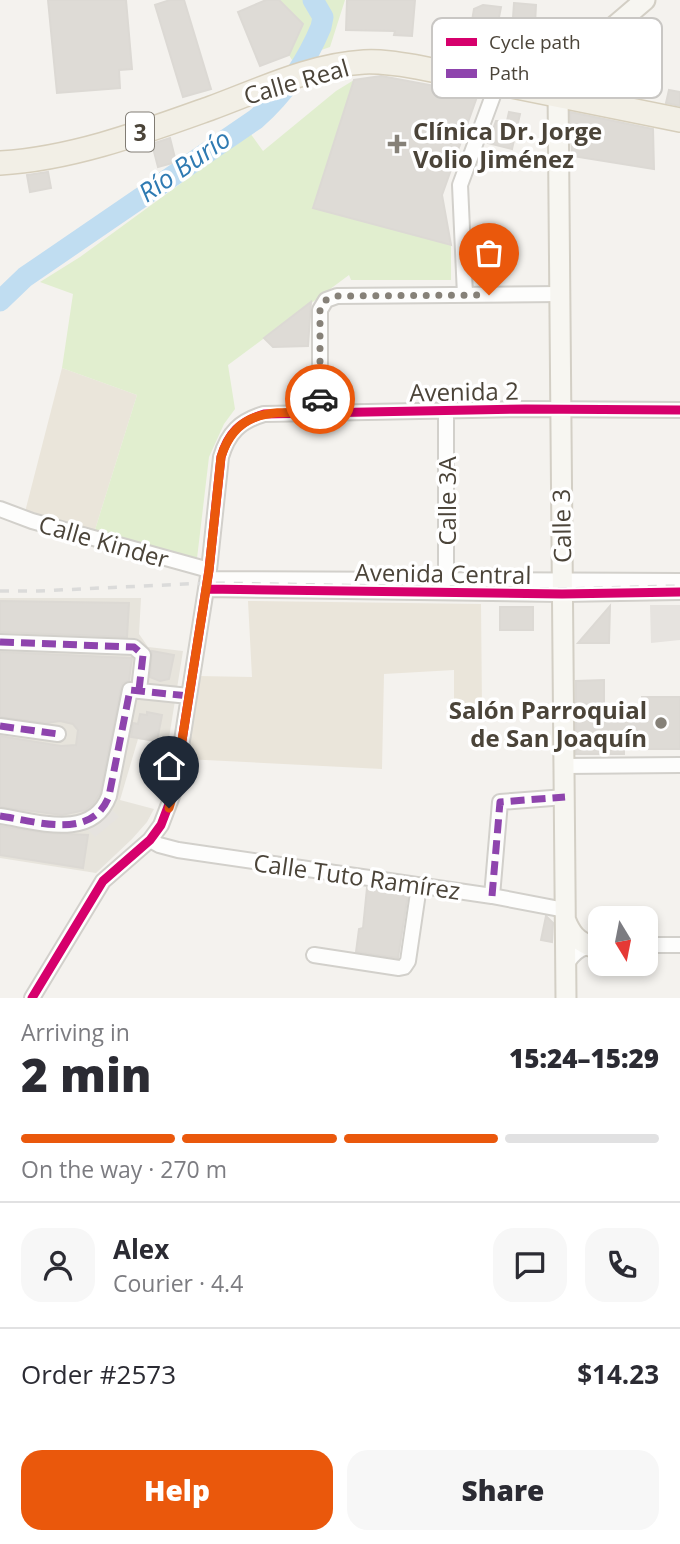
<!DOCTYPE html>
<meta charset="utf-8">
<style>
:root{--surface:#fff;--page:#f7f7f7;--text:#2b2b33;--muted:#7c7c81;--line:#e1e1e2;--accent:#ea580c}
body{margin:0;font-family:"Open Sans",sans-serif;background:var(--page);color:var(--text);height:100vh;display:flex;flex-direction:column;font-size:26px;white-space:nowrap}
*{box-sizing:border-box;margin:0}
p{font-size:23px;color:var(--muted)}
.icon{flex:none;width:38px;height:38px;fill:none;stroke:currentColor;stroke-width:2;stroke-linecap:round;stroke-linejoin:round}
.map{position:relative;height:998px;overflow:hidden}
.side{display:flex;flex-direction:column;background:var(--surface);flex:1}
.side>*{flex:none}
.needle{width:46px;rotate:170deg}
.fabs{position:absolute;left:588px;top:906px;display:grid;gap:14px}
.fabs a{display:grid;place-items:center;width:70px;height:70px;border-radius:14px;background:var(--surface);box-shadow:0 4px 10px #0003;font-size:35px}
.pin{position:absolute;display:grid;place-items:center;width:60px;height:60px;color:#fff;margin:-72px -30px;border-radius:50% 50% 50% 0;rotate:-45deg;box-shadow:0 0 7px #0007}
.pin .icon{rotate:45deg}
.courier{position:absolute;display:grid;place-items:center;width:70px;height:70px;margin:-35px;border:5px solid #ea580c;border-radius:50%;background:#fff;color:#222;box-shadow:0 2px 9px #0007}
.overview em{font-style:normal;font-weight:800}
.overview div{display:flex;flex-direction:column-reverse}
.overview{display:flex;align-items:center;justify-content:space-between;height:119px;padding:0 21px}
h1{font-size:46px;font-weight:800;line-height:52px}
.bar{display:grid;grid-template-columns:repeat(4,1fr);gap:10px 7px;align-content:center;height:84px;padding:0 21px}
.bar i{height:9px;border-radius:5px;background:var(--line)}
.bar .on{background:var(--accent)}
.bar p{grid-column:span 4}
.line{display:flex;align-items:center;gap:18px;padding:0 21px;border-top:2px solid var(--line)}
.line div{flex:1}
.round{display:grid;place-items:center;flex:none;width:74px;height:74px;border-radius:21px;background:var(--page)}
.action{display:flex;gap:14px;margin-top:auto;padding:14px 21px}
.action a{flex:1;height:80px;border-radius:21px;background:var(--accent);color:#fff;font-size:28px;font-weight:800;line-height:80px;text-align:center}
.action a+a{background:var(--page);color:var(--text)}
.map>svg:first-child{display:block}
.residential{fill:#e7e4dc}
.education{fill:#eae5da}
.green{fill:#e1eecf}
.parking{fill:#e6e3df}
.lines{fill:none;stroke-linecap:round;stroke-linejoin:round}
.river{stroke:#c0ddf1;stroke-width:21}
.building{fill:#dedbd6;stroke:#dcd9d4;stroke-width:2}
.street-casing{stroke:#d2d0cb;stroke-width:18}
.secondary-casing{stroke:#d3cfc5;stroke-width:23}
.primary-casing{stroke:#d6cebb;stroke-width:26}
.street{stroke:#fdfdfc;stroke-width:14}
.secondary{stroke:#f7f6f1;stroke-width:19}
.primary{stroke:#f2efe6;stroke-width:23}
.rail{stroke:#dbdbda;stroke-width:3.5;stroke-dasharray:9 9;stroke-linecap:butt}
.quiet{stroke:#8e44ad;stroke-width:7;stroke-dasharray:14 7;stroke-linecap:butt}
.cycleway-casing{stroke:#fff;stroke-width:13}
.cycleway{stroke:#d6006c;stroke-width:9}
.done{stroke:#868178;stroke-width:7;stroke-dasharray:0 12.6}
.route{stroke:#ea580c;stroke-width:9}
.poi-dot{fill:#868178;stroke:#fff;stroke-width:2.5}
.labels{text-anchor:middle;dominant-baseline:central;stroke-width:7;stroke-linejoin:round;paint-order:stroke}
.shield{fill:#fff;stroke:#817c74;stroke-width:2}
.shield-label{font-size:23px;font-weight:bold;fill:#4b4439}
.street-label{font-size:24px;fill:#4b4439;stroke:#fff}
.poi-label{font-size:24px;font-weight:bold;fill:#4b4439;stroke:#fff;text-anchor:start}
.water-label{font-size:26px;font-style:italic;fill:#2e7ab2;stroke:#fff}
.key{fill:#fff;stroke:#c9c7c4;stroke-width:2}
.key-label{font-size:19px;fill:#4b4439}
</style>
<div class="map">
<svg width="680" height="998" viewBox="0 0 680 998">
<rect width="100%" height="100%" fill="#f4f2ee"/>
<path class="residential" d="M0,598h141l-2,36 9,13 35,4 -15,93 -30,-5 -18,61 34,9 -7,13 -15,17 -36,34 -96,-15z"/>
<path class="education" d="M62,368l75,27 -43,138 -69,-21z
M248,601l233,3 1,105 -28,-4v-35l-70,4 -2,95 -197,-10 13,-83 54,1z"/>
<path class="green" d="M279,0h66l-15,47 -38,13 -3,-5 14,-31z
M354,80l-41,127 138,38v35h-100l-2,-5 -121,90 7,44 -11,15 -15,33 -13,110 -102,-34 43,-138 -75,-27 11,-74 -33,-12 40,-25 170,-124 13,18 73,-60z"/>
<path class="parking" d="M650,605h30v35l-29,3z
M111,809l8,8 -24,20 -7,-7z"/>
<g class="lines">
<path class="river" d="M0,301l25,-24 231,-158c28,-25 50,-56 65,-92l2,-10 -10,-17"/>
</g>
<path class="building" d="M48,0h78l6,69 -13,1 1,18 -63,5z
M170,0h14l27,89 -28,8 -28,-92z
M266,0h13l24,24 -14,31 -29,11 -22,-54z
M347,0h68l-3,36 -18,-1 1,-4 -49,-1z
M514,3l22,2 -3,57 -23,-1z
M483,5l18,2 -8,41 -25,-3 6,-36z
M381,76l97,18 -36,101 9,50 -138,-37 41,-128z
M669,90l11,2v14l-14,-3z
M509,112l11,2 -8,35 -24,-6 8,-22h11z
M570,112l83,17 1,40 -82,-13z
M170,138l6,24 -18,5 -6,-23z
M48,172l3,16 -21,4 -3,-17z
M311,302l-3,44 -35,1 -9,-9z
M0,601l129,2 -2,34 -127,-5z
M610,606l-1,37h-31z
M500,607h33v23h-33z
M152,651l22,4 -5,24 -9,2 -10,-4z
M0,652l132,6 -3,23 -6,2 -2,5 -21,105 -7,11 -8,6 -23,5 -62,-8v-71l61,10 15,-1 2,-15 -5,-6 -13,-3 -13,2 -47,-6z
M604,680v29h38v-12h38v52h-56v5h-48v-73z
M147,712l15,3 -5,26 -26,-4 2,-14 5,1 2,-10 7,1z
M0,826l45,7 43,2 -5,33 -83,-13z
M367,888l41,6 -10,64 -42,-6 3,-23 4,-1z
M546,916l7,7 -1,19 -11,-2z"/>
<g class="lines">
<defs>
<path id="street" d="M465,295l-5,-110 38,-103
M320,412v-102l6,-10 11,-4 223,-2
M0,509l32,12 177,49
M208,579l472,2
M446,588v-177
M206,589l356,5 118,-2
M0,642l134,5 9,8 -4,35
M0,726l58,8
M565,766l115,-1
M0,816c36,5 92,25 109,-20l21,-106 59,6
M150,840l9,5 19,5 314,46 73,14
M492,896l8,-94 65,-5
M646,945h34
M314,955l85,13 5,-1 4,-6 11,-75
M566,965c9,-15 18,-19 34,-20
M32,998l71,-117 47,-41 11,-15 13,-34 35,-221 12,-113c7,-24 19,-36 43,-43l261,-5 155,1"/>
<path id="secondary" d="M566,921c5,13 11,19 24,25
M566,998l-8,-911 8,-19 10,-9 69,-59"/>
<path id="primary" d="M518,78l31,-2 17,-8
M0,163c72,-4 144,-31 211,-55 49,-18 100,-43 153,-46 18,-1 35,2 53,5l263,53"/>
</defs>
<use href="#street" class="street-casing"/>
<use href="#secondary" class="secondary-casing"/>
<use href="#primary" class="primary-casing"/>
<use href="#street" class="street"/>
<use href="#secondary" class="secondary"/>
<use href="#primary" class="primary"/>
<path class="rail" d="M0,591h38l169,-8 354,6 119,-3"/>
<path class="quiet" d="M0,642l134,5 9,8 -4,35
M0,726l58,8
M0,816c36,5 92,25 109,-20l21,-106 59,6
M492,896l8,-94 65,-5"/>
<defs>
<path id="cycleway" d="M206,589l356,5 118,-2
M32,998l71,-117 47,-41 11,-15 13,-34 35,-221 12,-113c7,-24 19,-36 43,-43l261,-5 155,1"/>
</defs>
<use href="#cycleway" class="cycleway-casing"/>
<use href="#cycleway" class="cycleway"/>
</g>
<g class="lines">
<path class="done" d="M320,399v-89l6,-10 11,-4 152,-1"/>
<path class="route" d="M169,808l5,-17 35,-221 12,-113c16,-51 55,-44 99,-45v-13"/>
</g>
<g class="poi-dot">
<path d="M393.5 133.5h7v7h7v7h-7v7h-7v-7h-7v-7h7z"/>
<circle cx="661" cy="723" r="7"/>
</g>
<g class="labels">
<rect class="shield" x="126" y="112.5" width="28" height="39" rx="5"/>
<g class="shield-label">
<text x="140" y="132">3</text>
</g>
<g class="street-label">
<text transform="translate(296 81) rotate(-16)">Calle Real</text>
<text transform="translate(464 391) rotate(-1)">Avenida 2</text>
<text transform="translate(446 501) rotate(-90)">Calle 3A</text>
<text transform="translate(561 526) rotate(-91)">Calle 3</text>
<text transform="translate(104 541) rotate(16)">Calle Kinder</text>
<text transform="translate(443 573) rotate(1)">Avenida Central</text>
<text transform="translate(357 876) rotate(8)">Calle Tuto Ramírez</text>
</g>
<g class="poi-label">
<text x="413" y="130">Clínica Dr. Jorge<tspan x="413" dy="28">Volio Jiménez</tspan></text>
<text x="647" y="709" text-anchor="end">Salón Parroquial<tspan x="647" dy="28">de San Joaquín</tspan></text>
</g>
<g class="water-label">
<text transform="translate(184 165) rotate(-35)">Río Burío</text>
</g>
</g>
<rect x="432" y="18" width="230" height="80" rx="10" class="key"/>
<rect x="446" y="38" width="31" height="8" fill="#d6006c"/>
<rect x="446" y="69" width="31" height="9" fill="#8e44ad"/>
<g class="key-label">
<text x="489" y="49">Cycle path</text>
<text x="489" y="80">Path</text>
</g>
</svg>
<div class="fabs">
<a><svg class="needle" viewBox="-14 -14 28 28"><path d="M0-13l5 13h-10z" fill="#e53935"/><path d="M0 13l5-13h-10z" fill="#7c7c81"/></svg></a>
</div>
<div class="pin" style="left:489px;top:295px;background:#ea580c"><svg class="icon" aria-label="bag" viewBox="0 0 24 24"><path d="M5 8h14l-1 12H6zM9 8a3 3 0 0 1 6 0"/></svg></div>
<div class="pin" style="left:169px;top:808px;background:#1f2937"><svg class="icon" aria-label="home" viewBox="0 0 24 24"><path d="M3 11l9-7 9 7M6 9v11h12V9"/></svg></div>
<div class="courier" style="left:320px;top:399px"><svg class="icon" aria-label="car" viewBox="0 0 24 24"><path d="M5 17H2v-5l4-1 3-4h7l3 4 3 1v5h-3M9 17h6M6 11h13"/><circle cx="7" cy="17" r="2"/><circle cx="17" cy="17" r="2"/></svg></div>
</div>
<section class="side">
<div class="overview"><div><h1>2 min</h1><p>Arriving in</p></div><em>15:24–15:29</em></div>
<div class="bar"><i class="on"></i><i class="on"></i><i class="on"></i><i></i><p>On the way · 270 m</p></div>
<div class="line" style="height:126px"><a class="round"><svg class="icon" aria-label="person" viewBox="0 0 24 24"><circle cx="12" cy="8" r="4"/><path d="M4 21q1-7 8-7t8 7"/></svg></a><div><b>Alex</b><p>Courier · 4.4</p></div><a class="round"><svg class="icon" aria-label="chat" viewBox="0 0 24 24"><path d="M4 5h16v11H9l-5 4z"/></svg></a><a class="round"><svg class="icon" aria-label="phone" viewBox="0 0 24 24"><path d="M5 4h4l2 5-3 2q2 4 5 5l2-3 5 2v4C11 20 4 13 5 4z"/></svg></a></div>
<div class="line" style="height:91px"><div>Order #2573</div><b>$14.23</b></div>
<div class="action"><a>Help</a><a>Share</a></div>
</section>
